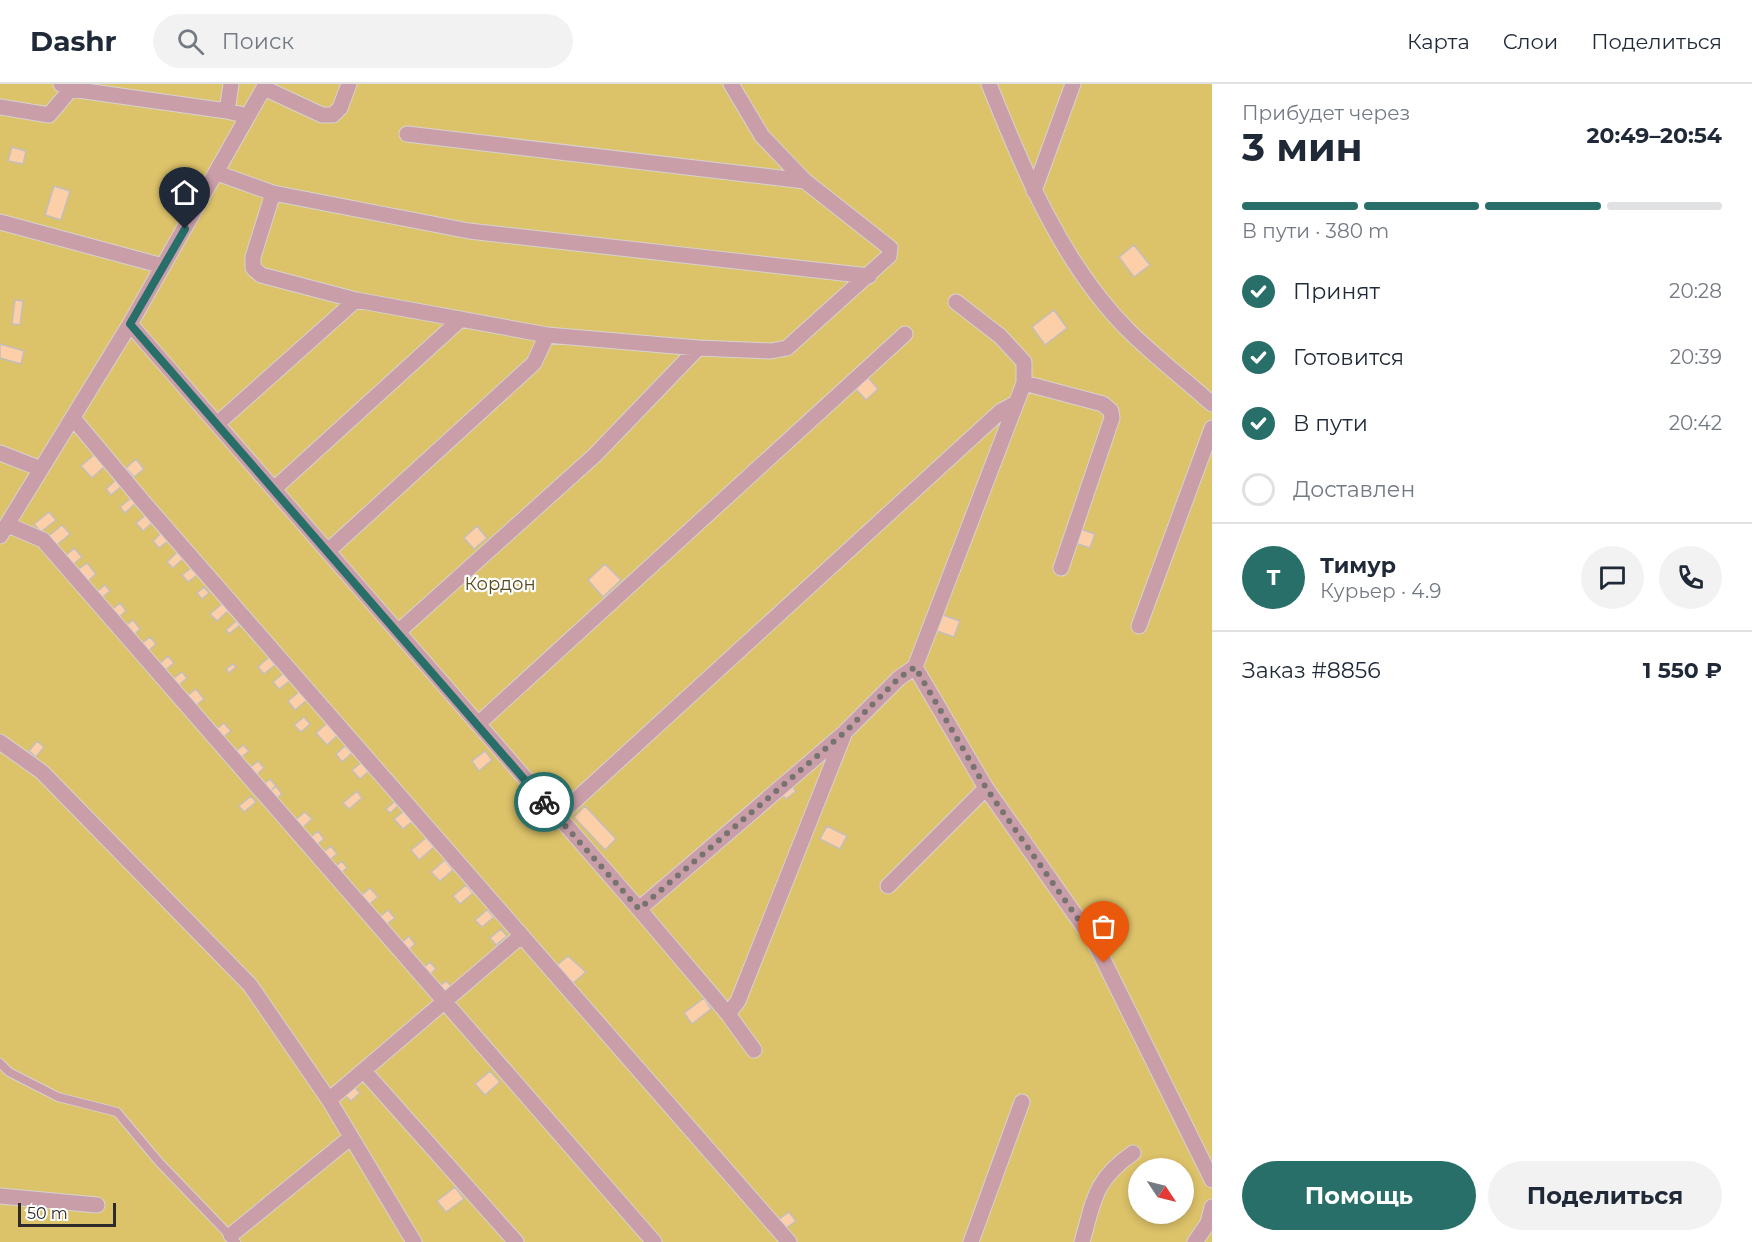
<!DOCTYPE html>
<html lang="ru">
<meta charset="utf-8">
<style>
:root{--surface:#fff;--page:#f2f2f3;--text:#1f2937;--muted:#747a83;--line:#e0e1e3;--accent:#276f68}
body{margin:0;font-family:Montserrat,sans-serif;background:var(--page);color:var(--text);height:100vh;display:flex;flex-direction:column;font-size:22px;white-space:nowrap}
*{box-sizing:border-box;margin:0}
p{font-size:20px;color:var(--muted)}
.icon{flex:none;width:33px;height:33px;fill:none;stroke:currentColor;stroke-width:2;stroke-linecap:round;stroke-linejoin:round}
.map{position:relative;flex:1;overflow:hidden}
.panel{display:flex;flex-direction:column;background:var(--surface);width:540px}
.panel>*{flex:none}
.needle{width:39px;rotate:125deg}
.fabs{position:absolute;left:1128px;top:1074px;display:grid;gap:12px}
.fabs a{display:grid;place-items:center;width:66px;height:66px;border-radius:50%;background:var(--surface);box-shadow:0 3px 9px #0003;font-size:30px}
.scale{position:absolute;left:18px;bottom:15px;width:98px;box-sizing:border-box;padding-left:6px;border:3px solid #2e2c2b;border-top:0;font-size:16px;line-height:21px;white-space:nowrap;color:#2e2c2b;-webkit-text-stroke:4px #fff;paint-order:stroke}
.pin{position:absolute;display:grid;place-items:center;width:51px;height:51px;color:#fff;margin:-62px -26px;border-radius:50% 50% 50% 0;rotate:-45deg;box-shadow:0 0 6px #0007}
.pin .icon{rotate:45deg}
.courier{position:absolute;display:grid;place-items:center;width:60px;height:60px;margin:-30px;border:4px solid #276f68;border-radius:50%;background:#fff;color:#222;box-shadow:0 2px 8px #0007}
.summary em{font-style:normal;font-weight:700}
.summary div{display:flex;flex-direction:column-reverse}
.summary{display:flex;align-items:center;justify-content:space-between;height:102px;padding:0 30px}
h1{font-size:39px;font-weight:700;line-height:45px}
.bar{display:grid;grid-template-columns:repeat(4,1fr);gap:9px 6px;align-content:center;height:72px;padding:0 30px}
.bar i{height:8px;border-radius:4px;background:var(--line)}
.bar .current{background:var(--accent)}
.bar p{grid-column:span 4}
.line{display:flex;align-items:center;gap:15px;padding:0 30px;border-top:2px solid var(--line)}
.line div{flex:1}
.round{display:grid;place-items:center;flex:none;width:63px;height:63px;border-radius:32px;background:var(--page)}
ol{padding:0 30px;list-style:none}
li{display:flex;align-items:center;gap:18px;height:66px}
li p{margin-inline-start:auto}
li .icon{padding:6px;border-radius:50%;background:var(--accent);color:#fff;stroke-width:4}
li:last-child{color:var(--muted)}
li i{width:33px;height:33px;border:3px solid var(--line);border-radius:50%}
.button{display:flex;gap:12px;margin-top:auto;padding:12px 30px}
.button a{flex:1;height:69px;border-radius:36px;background:var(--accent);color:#fff;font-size:24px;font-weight:700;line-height:69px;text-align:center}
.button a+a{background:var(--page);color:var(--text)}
header{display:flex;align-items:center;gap:36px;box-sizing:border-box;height:84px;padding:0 30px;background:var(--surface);border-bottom:2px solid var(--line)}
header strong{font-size:28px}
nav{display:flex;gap:33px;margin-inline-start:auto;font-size:21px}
.search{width:420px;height:54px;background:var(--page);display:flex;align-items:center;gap:15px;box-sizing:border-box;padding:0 21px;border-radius:33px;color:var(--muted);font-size:22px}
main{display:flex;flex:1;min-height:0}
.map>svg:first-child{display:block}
.green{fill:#dcc269;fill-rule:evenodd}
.building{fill:#fccfa8;stroke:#c3bebb;stroke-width:1.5}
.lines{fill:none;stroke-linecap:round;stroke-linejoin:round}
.lane-casing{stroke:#d7d2d0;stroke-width:10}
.street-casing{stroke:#d7d2d0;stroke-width:17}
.lane{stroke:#ca9ea9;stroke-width:8}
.street{stroke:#ca9ea9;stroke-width:15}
.done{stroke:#767371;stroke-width:6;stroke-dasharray:0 10.8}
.route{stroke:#276f68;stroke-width:8}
.labels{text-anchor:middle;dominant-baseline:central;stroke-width:4.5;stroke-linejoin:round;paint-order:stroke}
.park-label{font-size:18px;fill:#564b22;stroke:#fff}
</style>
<header>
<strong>Dashr</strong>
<div class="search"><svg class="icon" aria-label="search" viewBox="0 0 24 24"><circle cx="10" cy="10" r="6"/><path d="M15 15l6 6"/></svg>Поиск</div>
<nav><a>Карта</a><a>Слои</a><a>Поделиться</a></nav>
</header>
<main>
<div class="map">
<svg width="1212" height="1158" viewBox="0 0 1212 1158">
<rect width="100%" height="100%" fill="#fcf6f4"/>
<path class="green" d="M0,0h1212v1158h-1212zM1138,1084h46v46h-46z"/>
<path class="building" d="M12,63l14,4 -3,13 -15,-3z
M54,102l16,5 -9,29 -16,-5z
M1134,161l16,20 -16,12 -15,-20z
M15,216l8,1 -3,24 -8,-1z
M1054,226l13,18 -22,17 -13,-18z
M0,260l24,7 -3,13 -21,-6z
M866,291l12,14 -12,11 -12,-13z
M95,370l10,12 -13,12 -11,-12z
M136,375l8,10 -10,8 -8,-9z
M117,395l6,6 -12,10 -5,-6z
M131,414l5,5 -11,10 -5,-6z
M49,428l7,8 -15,12 -7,-8z
M147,430l6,8 -10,9 -7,-8z
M62,441l8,9 -17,14 -8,-9z
M477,442l10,12 -13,11 -10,-11z
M1080,445l15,5 -5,14 -15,-5z
M161,449l7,8 -9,7 -6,-7z
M74,464l8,9 -12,10 -7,-9z
M177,468l6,7 -10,9 -6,-6z
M87,479l9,11 -10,9 -10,-12z
M605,480l16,16 -18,17 -15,-17z
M191,484l6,7 -9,7 -6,-7z
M105,501l5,6 -11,9 -5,-6z
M204,503l5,6 -7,6 -5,-6z
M120,519l6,8 -10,9 -7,-8z
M223,519l6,7 -12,11 -7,-7z
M940,530l20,7 -6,16 -20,-7z
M133,536l7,9 -8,8 -8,-10z
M236,537l4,4 -11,9 -3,-4z
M150,553l6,7 -11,10 -6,-8z
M168,572l6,7 -12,10 -5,-7z
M269,573l6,8 -11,9 -6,-7z
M233,580l3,3 -7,6 -3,-4z
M182,588l5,6 -9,8 -5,-7z
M285,588l7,7 -13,10 -6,-7z
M196,605l8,10 -11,9 -9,-10z
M300,607l7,9 -12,10 -7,-9z
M304,633l6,7 -9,8 -7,-7z
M224,639l7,8 -10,8 -7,-8z
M327,639l11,12 -11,10 -11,-12z
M37,657l7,6 -8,10 -7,-6z
M243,661l6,6 -12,10 -5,-6z
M345,662l7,7 -10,9 -6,-8z
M485,667l7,9 -13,11 -7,-10z
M258,677l6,7 -10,9 -7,-7z
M362,678l7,9 -9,8 -8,-9z
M270,695l6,7 -9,8 -6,-8z
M788,698l8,9 -10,8 -7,-8z
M276,702l6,8 -9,7 -6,-7z
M357,707l5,7 -13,11 -6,-6z
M251,712l5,6 -12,10 -5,-6z
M394,718l4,4 -8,7 -4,-4z
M585,722l31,33 -11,11 -31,-33z
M405,726l9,10 -11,9 -9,-10z
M305,728l7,7 -10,9 -7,-8z
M827,742l20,10 -7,13 -20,-10z
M318,747l6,8 -11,9 -6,-8z
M426,754l8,9 -15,13 -8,-10z
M331,762l6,8 -9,7 -6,-8z
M445,776l8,10 -13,11 -9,-9z
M342,777l5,7 -9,7 -5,-6z
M466,801l7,8 -13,11 -7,-8z
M370,804l8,9 -12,10 -8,-9z
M388,826l7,8 -12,9 -6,-8z
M487,826l7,7 -12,10 -7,-7z
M501,845l6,7 -11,9 -6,-7z
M409,852l6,8 -10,9 -6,-8z
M568,872l18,16 -13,11 -16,-18z
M430,878l6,7 -9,8 -6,-7z
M446,897l5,5 -10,8 -5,-5z
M704,914l7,11 -19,15 -8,-11z
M490,987l10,11 -15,13 -10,-11z
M353,1001l7,8 -9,8 -7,-7z
M455,1103l9,12 -18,13 -9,-11z
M789,1128l7,9 -14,10 -7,-9z"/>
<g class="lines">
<defs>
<path id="lane" d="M0,979l9,9 49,25 59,15 42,50 77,80"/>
<path id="street" d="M61,0l10,5 156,22 21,5
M989,0c34,85 72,178 138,245 26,26 57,50 85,75
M264,4l58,27h11l7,-7 9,-24
M0,23l49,8 22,-26
M227,27l4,-27
M407,50l398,47
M217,89l56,20 196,38 400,45
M1034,107l39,-107
M273,109l-20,64v11l8,7 95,25 191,35 151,13 73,3 16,-3 102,-92 1,-8 -85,-67 -43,-45 -31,-52
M0,138l163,44
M130,240l509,585 89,105 26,36
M1024,299l79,21 8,7 1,7 -51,150
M73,334l72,86 644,738
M218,339l138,-123
M0,369l41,16
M274,405l187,-170
M8,441l35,15 611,702
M0,452l130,-212 136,-240
M328,467l206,-188 13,-28
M1139,542l73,-198
M398,548l197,-177 103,-107
M915,583l71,121 109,155 117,237
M478,640l427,-390
M0,658l42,30 208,213 79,115 85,142
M557,733l444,-406 15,-8
M888,802l98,-98
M639,825l204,-175
M728,930l10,-13 107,-269 54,-54 16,-11 109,-284v-21l-24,-26 -44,-34
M364,987l152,171
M329,1016l192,-164
M0,1112l97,9
M231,1151l119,-97
M971,1158l51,-140
M1082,1158c12,-42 12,-62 51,-89
M1195,1158l13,-19 4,-16"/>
</defs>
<use href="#lane" class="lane-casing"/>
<use href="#street" class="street-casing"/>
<use href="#lane" class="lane"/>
<use href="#street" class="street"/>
</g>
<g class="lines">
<path class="done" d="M544,718l95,107 206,-177 54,-54 16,-11 71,121 109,155 9,20"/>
<path class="route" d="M185,145l-55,95 414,478"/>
</g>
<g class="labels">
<g class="park-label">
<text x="500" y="500">Кордон</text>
</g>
</g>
</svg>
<div class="fabs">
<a><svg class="needle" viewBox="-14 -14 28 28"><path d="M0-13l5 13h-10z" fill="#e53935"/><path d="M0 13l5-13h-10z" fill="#747a83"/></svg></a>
</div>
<div class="scale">50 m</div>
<div class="pin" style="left:1104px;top:879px;background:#ea580c"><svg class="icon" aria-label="bag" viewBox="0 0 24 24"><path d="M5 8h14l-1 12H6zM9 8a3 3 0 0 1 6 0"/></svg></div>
<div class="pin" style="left:185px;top:145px;background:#1f2937"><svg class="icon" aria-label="home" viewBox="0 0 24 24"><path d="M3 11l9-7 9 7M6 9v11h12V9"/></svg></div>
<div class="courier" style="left:544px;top:718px"><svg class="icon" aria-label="bike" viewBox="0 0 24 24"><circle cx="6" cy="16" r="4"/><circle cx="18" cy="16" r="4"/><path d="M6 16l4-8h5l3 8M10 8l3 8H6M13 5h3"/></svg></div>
</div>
<section class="panel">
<div class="summary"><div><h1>3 мин</h1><p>Прибудет через</p></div><em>20:49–20:54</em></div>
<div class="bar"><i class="current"></i><i class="current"></i><i class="current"></i><i></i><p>В пути · 380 m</p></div>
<ol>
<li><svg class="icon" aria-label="check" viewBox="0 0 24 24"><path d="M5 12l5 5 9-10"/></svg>Принят<p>20:28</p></li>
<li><svg class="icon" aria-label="check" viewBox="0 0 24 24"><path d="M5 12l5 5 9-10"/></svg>Готовится<p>20:39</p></li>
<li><svg class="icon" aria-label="check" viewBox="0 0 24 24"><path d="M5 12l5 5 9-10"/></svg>В пути<p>20:42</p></li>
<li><i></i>Доставлен</li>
</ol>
<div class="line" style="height:108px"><b class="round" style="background:var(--accent);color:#fff">Т</b><div><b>Тимур</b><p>Курьер · 4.9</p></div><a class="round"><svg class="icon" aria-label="chat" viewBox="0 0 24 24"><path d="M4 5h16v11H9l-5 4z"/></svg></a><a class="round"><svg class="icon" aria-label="phone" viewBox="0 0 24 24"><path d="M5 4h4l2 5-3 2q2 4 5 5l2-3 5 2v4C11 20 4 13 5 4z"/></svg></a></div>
<div class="line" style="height:78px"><div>Заказ #8856</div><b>1 550 ₽</b></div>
<div class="button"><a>Помощь</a><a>Поделиться</a></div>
</section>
</main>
